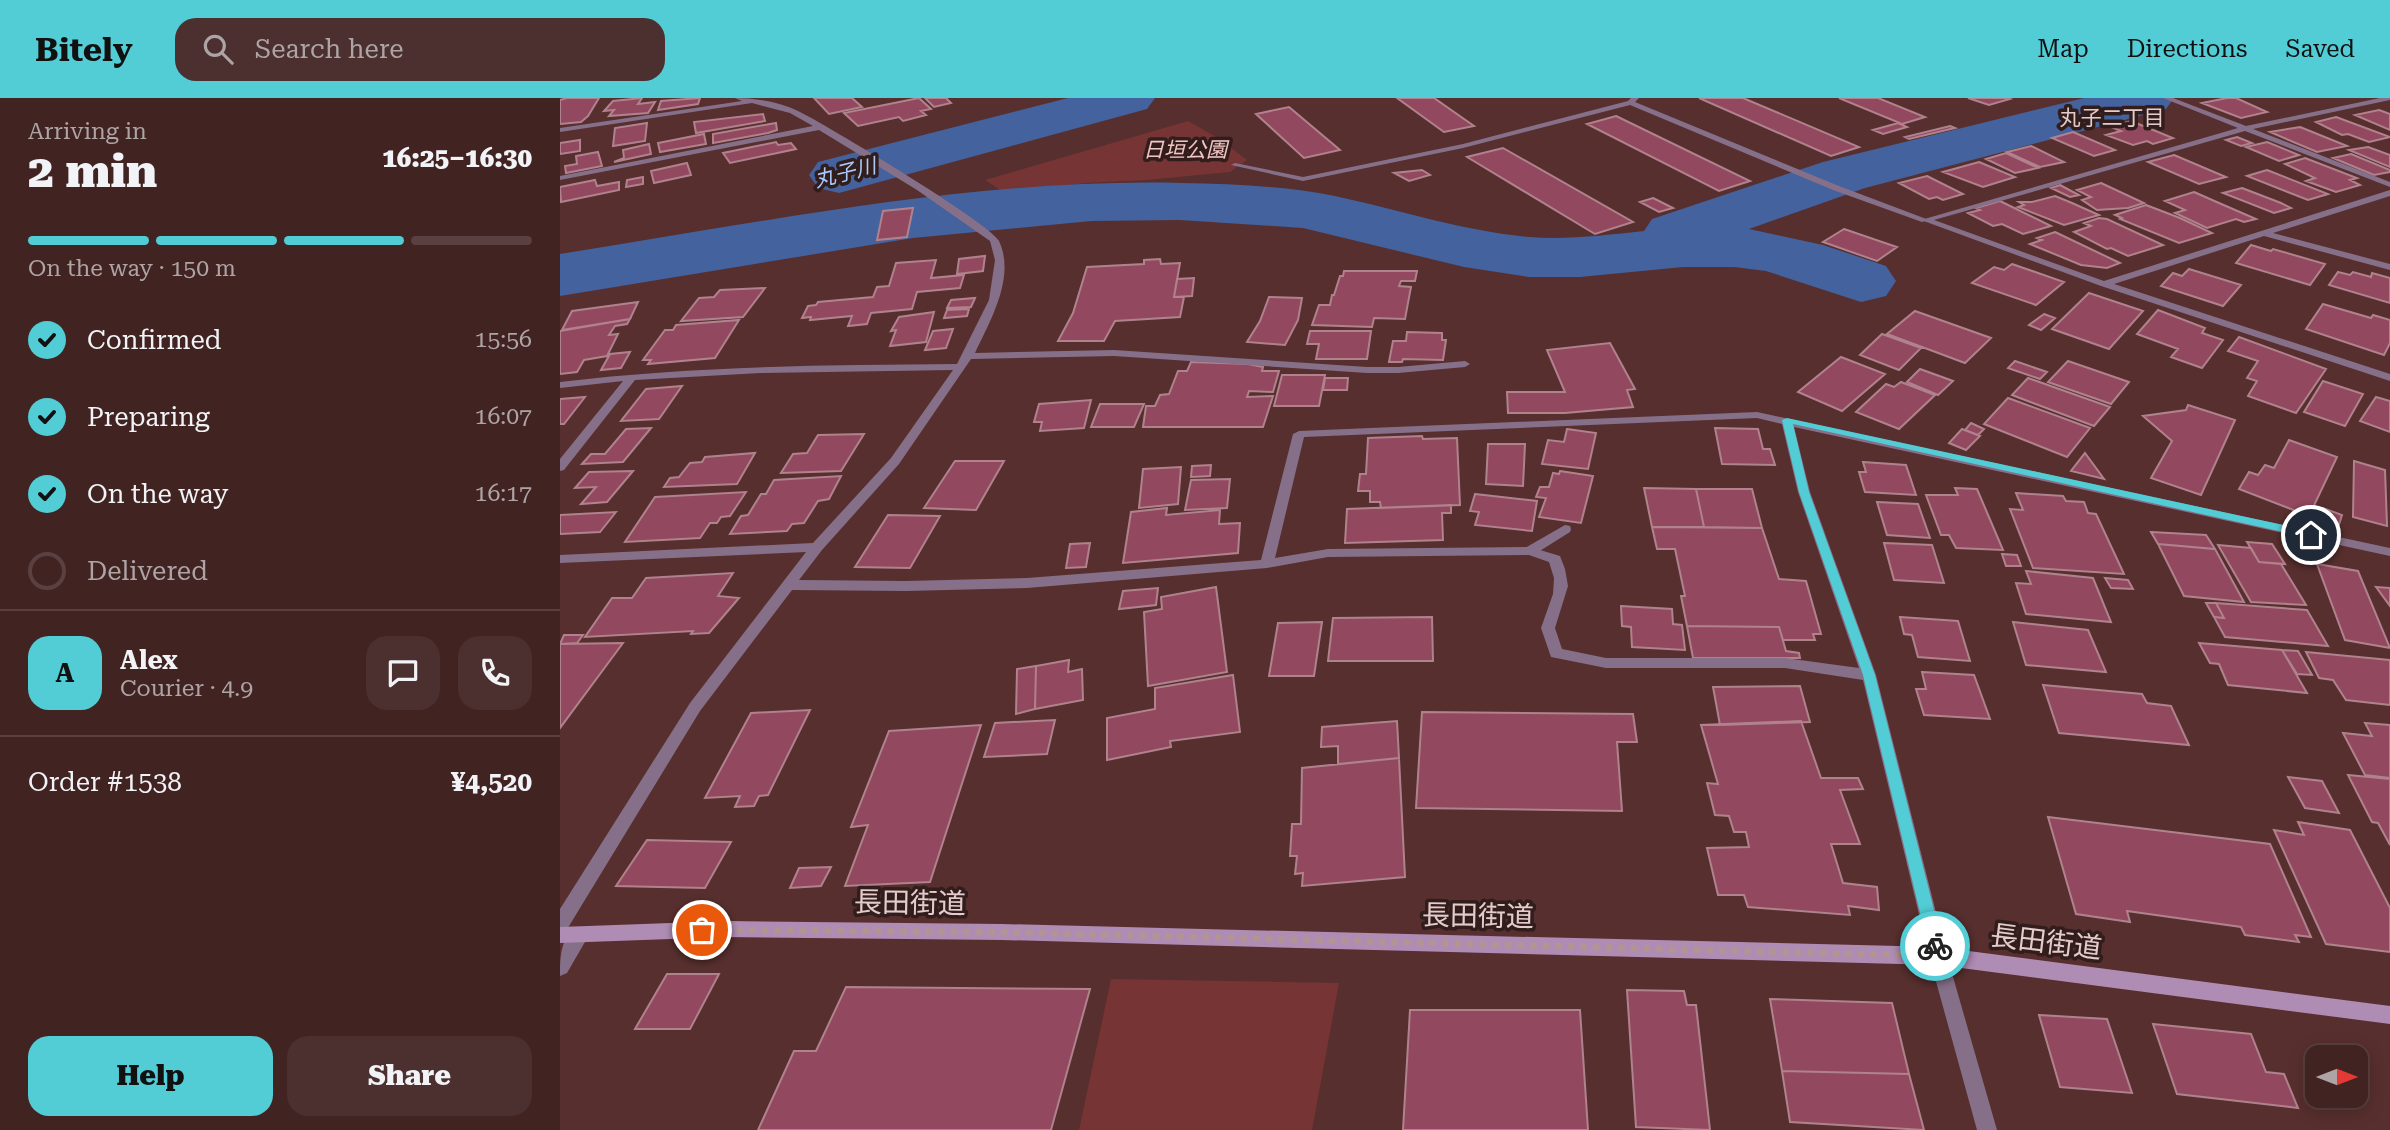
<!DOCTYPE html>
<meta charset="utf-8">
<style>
:root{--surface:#412322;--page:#4c2f2f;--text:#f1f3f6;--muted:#aea4a5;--line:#5a4040;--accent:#52ccd5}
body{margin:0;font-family:"Roboto Serif","Noto Sans JP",serif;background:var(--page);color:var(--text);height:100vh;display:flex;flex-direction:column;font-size:26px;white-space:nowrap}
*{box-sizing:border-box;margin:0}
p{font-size:23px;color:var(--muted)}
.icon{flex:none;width:38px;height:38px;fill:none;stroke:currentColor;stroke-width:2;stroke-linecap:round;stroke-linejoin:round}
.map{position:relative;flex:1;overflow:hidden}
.panel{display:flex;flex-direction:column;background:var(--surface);width:560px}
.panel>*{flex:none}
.needle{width:46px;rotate:90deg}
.fabs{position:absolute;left:1745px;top:947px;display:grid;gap:14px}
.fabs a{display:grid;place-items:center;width:63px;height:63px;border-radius:14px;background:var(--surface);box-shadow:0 4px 18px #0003,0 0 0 2px var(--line);font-size:35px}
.pin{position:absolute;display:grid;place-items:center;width:60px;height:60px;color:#fff;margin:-30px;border:4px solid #fff;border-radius:50%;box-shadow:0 2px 7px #0007}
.courier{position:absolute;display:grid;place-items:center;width:70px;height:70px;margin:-35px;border:5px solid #52ccd5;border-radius:50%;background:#fff;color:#222;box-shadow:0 2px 9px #0007}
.summary em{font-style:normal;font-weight:800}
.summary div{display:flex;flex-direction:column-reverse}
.summary{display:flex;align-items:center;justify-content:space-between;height:119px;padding:0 28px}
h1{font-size:46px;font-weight:800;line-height:52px}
.bar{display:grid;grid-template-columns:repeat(4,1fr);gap:10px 7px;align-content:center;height:84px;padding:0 28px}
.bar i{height:9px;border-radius:5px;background:var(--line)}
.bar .selected{background:var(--accent)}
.bar p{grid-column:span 4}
.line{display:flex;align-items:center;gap:18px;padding:0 28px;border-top:2px solid var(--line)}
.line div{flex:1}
.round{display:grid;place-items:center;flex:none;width:74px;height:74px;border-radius:21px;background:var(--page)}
ol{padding:0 28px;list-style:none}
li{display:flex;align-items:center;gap:21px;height:77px}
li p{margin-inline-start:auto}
li .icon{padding:7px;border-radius:50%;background:var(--accent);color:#111;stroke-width:4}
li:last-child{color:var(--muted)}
li i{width:38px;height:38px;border:4px solid var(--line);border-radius:50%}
.cta{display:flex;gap:14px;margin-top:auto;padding:14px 28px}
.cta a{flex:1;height:80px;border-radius:21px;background:var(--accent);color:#111;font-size:28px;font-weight:800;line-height:80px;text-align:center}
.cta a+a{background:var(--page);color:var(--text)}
header{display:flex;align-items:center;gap:42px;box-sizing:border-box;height:98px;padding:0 35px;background:var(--accent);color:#111}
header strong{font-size:33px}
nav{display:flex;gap:38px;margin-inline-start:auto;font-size:24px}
.search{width:490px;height:63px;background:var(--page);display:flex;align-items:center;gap:18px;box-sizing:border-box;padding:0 24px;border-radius:21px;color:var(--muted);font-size:26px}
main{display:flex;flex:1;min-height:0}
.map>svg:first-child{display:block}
.green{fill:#763434}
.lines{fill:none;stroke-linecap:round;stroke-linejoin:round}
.river{fill:#43629e;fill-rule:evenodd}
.building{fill:#92485e;stroke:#b0828d;stroke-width:2}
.service{fill:#867089;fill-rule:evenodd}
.minor{fill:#867089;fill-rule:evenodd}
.secondary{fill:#af8cb4;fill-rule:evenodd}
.route{fill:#52ccd5}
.done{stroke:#b39493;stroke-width:7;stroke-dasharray:0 12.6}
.labels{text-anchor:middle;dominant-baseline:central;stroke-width:7;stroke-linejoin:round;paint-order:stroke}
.far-neighbourhood-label{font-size:21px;fill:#e5cbca;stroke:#301d1c}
.far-park-label{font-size:21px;font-style:italic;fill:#f3c5c2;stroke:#301d1c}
.far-water-label{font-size:21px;font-style:italic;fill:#abc8fc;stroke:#301d1c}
.near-street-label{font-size:28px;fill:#e5cbca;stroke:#301d1c}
</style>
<header>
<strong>Bitely</strong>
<div class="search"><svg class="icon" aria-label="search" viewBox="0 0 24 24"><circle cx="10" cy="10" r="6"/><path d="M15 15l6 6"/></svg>Search here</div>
<nav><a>Map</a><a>Directions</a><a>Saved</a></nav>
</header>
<main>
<section class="panel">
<div class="summary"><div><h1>2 min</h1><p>Arriving in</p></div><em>16:25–16:30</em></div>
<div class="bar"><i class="selected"></i><i class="selected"></i><i class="selected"></i><i></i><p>On the way · 150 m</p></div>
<ol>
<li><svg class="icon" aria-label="check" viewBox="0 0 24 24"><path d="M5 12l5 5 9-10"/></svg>Confirmed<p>15:56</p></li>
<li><svg class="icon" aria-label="check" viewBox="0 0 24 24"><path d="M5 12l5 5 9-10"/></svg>Preparing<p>16:07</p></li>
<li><svg class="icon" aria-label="check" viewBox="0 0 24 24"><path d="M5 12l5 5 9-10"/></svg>On the way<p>16:17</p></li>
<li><i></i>Delivered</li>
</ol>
<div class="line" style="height:126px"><b class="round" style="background:var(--accent);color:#111">A</b><div><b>Alex</b><p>Courier · 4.9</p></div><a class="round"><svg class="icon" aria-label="chat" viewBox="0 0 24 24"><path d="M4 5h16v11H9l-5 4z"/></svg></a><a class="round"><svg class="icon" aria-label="phone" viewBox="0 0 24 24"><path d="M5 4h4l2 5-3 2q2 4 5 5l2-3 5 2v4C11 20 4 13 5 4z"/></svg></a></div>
<div class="line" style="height:91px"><div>Order #1538</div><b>¥4,520</b></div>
<div class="cta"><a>Help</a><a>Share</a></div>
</section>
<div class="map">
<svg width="1830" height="1032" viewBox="0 0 1830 1032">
<rect width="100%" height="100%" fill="#572f2e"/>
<path class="green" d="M628,23l30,17 29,22 -17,12 -83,8 -61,3 -81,10 -20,-13z
M551,881l228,4 -27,147h-233z"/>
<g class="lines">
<path class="river" d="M508,0h87l-8,11 -308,84 -21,-5 -9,-13 9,-13z
M1524,0h90l-8,11 -301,79 -116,41 74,16 63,21 10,15 -10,15 -25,6 -95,-31 -32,-4h-51l-103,10h-51l-65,-10 -161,-39 -123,-8 -89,1 -178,17 -353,58v-42c205,-32 413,-76 622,-71 51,1 103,3 153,13 65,14 128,35 194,41 38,3 77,-2 115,-6l8,-12 171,-57z"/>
</g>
<path class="building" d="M7,0h32l-11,18 -7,6 -21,2v-24z
M82,0l-4,6 17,-2 -7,11 -39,3 5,-6 -10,1 9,-10z
M140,0l-2,6 -40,6 3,-9z
M254,0h38l10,9 -33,7z
M359,0l12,11 -10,2 5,4 -23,6 -4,-4 -41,9 -14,-13z
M365,0h21l5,5 -17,4z
M837,0h37l40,28 -30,6z
M1139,0h44l116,49 -28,9z
M1279,0h39l47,19 -23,7z
M1408,0h39l3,1 -21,6z
M1667,0h9l31,14 -26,6 -39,-15z
M729,9l51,43 -36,8 -48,-44z
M1819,12l11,4v16l-35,-15z
M203,16l2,7 -69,12 -2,-11z
M1056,18l134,65 -31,10 -132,-67z
M1776,19l54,20 -21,5 -21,-8 -6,1 -26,-13z
M1571,23l42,17 -20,6 -6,-3 -14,4 -27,-10 15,-4 -10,-4z
M87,25l-2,18 -32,5 2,-18z
M216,25l1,7 -9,3 -55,10v-9z
M1338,25l9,4 -24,7 -10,-4z
M1390,28l5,2 -46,11 -4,-2z
M1740,29l47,19 -30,6 -47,-20z
M1513,34l42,18 -21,6 -42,-18z
M144,36l2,10 -46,8 -2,-9z
M1677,39l15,6 -11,3 -15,-6z
M20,42v11l-20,3v-11z
M216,44l2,3 13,-2 5,6 -66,14 -7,-10z
M1707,44l32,13 -20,6 -33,-14z
M89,46l2,10 -37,8 10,-4 -1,-8z
M1471,48l33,16 -24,5 -33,-15z
M1808,49l22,8v12l-41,-17z
M943,50l130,74 -38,12 -128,-77z
M38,54l4,14 -36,7 -1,-7 12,-2 -1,-8z
M1446,55l32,15 -23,5 -29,-14z
M1791,56l39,16v2l-16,3 -41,-17z
M1614,57l52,22 -27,7 -51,-22z
M1745,60l52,20 -7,2 10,5 -24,7 -30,-11 9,-3 -30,-14z
M1419,64l36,15 -32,10 -40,-15z
M127,65l4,12 -37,8 -3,-12z
M862,72l8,5 -21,6 -15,-8z
M1707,72l61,24 -20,6 -61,-24z
M1367,78l36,18 -20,6 -6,-3 -8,2 -30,-16z
M83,79v7l-17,3 1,-7z
M35,82l2,6 22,-4v8l-58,12 -1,-15z
M1541,85l43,20 -16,5 -31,2 -15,-10 9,-3 -14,-7z
M1500,87l19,10 -9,2 -19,-9z
M1682,90l39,15 10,5 -17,5 -51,-20z
M1634,94l25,11 37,16 -12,3 -8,-3 -29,9 -32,-15 10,-3 -20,-9z
M1495,98l17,7 27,12 -35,10 -46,-18 6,-2 -5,-3h13z
M1093,100l20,10 -14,4 -19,-10z
M1440,103l4,2 47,23 -28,8 -21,-10 -9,2 -25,-13 12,-3 -4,-2z
M1586,107l34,13 32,15 -33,10 -59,-24 2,-1 -7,-3z
M353,110l-6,29 -30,3 6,-29z
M1539,120l8,1 56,26 -35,11 -17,-8 -4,1 -33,-17 17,-6 -7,-3z
M1284,131l53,18 -20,14 -54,-19z
M1495,134l65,31 -13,5 -26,-3 -51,-21 12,-4 -5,-2z
M1691,147l20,6 2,-2 52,15 -15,21 -74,-22z
M425,158l-2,15 -26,3 2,-15z
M600,161l1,5 19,-1 -6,34h10l-4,20 -65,4 -11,20h-46l15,-28 14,-46 57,-3v-4z
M376,162l-5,18 33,-3 -4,13 -43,4 -5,17 -41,4 -4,11 -19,2 4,-10 -42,4 1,-3 -9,1 6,-12 8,-1 2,-3 55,-5 4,-10 12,-1 7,-23z
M1452,166l52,18 -28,23 -64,-22 22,-16 10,3z
M1629,171l52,16 -18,21 -62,-20 12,-13 9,3z
M784,173h73l-2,10h-14l-2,5 12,1 -6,32 -31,-1 -2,9 -60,-2 7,-20h11l2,-10h2l6,-19h3z
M1778,174l12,3 3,-3 18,5 1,-4 18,5v25l-61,-18z
M634,180l-2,18 -18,1 3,-18z
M205,190l-22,29 -62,4 18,-23 15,-1 6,-7z
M1529,195l54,18 -34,38 -57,-20z
M709,199l33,1 -4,22 -13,25 -38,-3 13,-21z
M415,200l-4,9 -24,1 4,-8z
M78,204l-8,17 -68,11 10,-19z
M1763,206l48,14 2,-3 17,5v23l-6,12 -78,-26z
M409,211l-2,7 -23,2 3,-8z
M1598,212l47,18 -3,5 21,7 -21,28 -31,-11 7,-8 -41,-15z
M1355,213l76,27 -26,25 -78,-29z
M374,214l-8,30 -36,4 6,-16 -5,1 8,-14z
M1484,216l11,4 -14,12 -12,-5z
M70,221l-3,5 -12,2 -6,9 9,-1 -11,22 -23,4 -7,12 -17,2v-43z
M179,222l-24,38 -67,6 3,-4h-8l22,-30h8l3,-5z
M393,231l-7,19 -21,2 8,-19z
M750,233h61l-4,28h-51l3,-15h-12z
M847,234l35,1v7h4l-3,20 -40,-1 -1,3h-13l4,-21h13z
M1322,236l39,14 -22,22 -39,-15z
M1679,239l87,32 -30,44 -48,-17 9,-15 -10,-3 11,-17 -30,-10z
M1050,245l25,46 -8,1 6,17 -68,6h-57l-1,-21h58l-18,-42z
M70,254l-9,16 -20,2 9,-16z
M1281,259l44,17 -43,37 -44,-19z
M1455,263l32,11 -7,7 -32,-11z
M1508,263l61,21 -18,22 -63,-22z
M631,264l57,2 15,3 -1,4h17l-6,21 -24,-1 -2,6 26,-1 -10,31h-120l3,-21h9l5,-11 9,-1 9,-23h9z
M1360,271l33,12 -15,14 -31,-13z
M722,277h43l-6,31h-45z
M765,280h23l-1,12h-24z
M1468,280l82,29 -16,19 -82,-31z
M1763,283l40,13 -18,32 -41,-14z
M1341,284l34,13 -36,34 -43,-17 30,-28 8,3z
M122,288l-23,33 -38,2 25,-32z
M25,299l-21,27h-4v-25z
M1816,299l14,4v31l-30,-11z
M1448,300l82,30 -23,29 -83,-33z
M531,302l-7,28 -44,3 2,-9h-8l5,-18z
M540,306h44l-10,23h-43z
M1628,307l47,15 -34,75 -50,-17 21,-37 -29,-25 43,-6z
M1411,325l13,6 -6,6 -13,-5z
M91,330l-28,34 -41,2 9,-10h14l21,-25z
M1155,330l43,1 5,20h7l5,16 -53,-1z
M1007,331l29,4 -8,36 -46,-5 6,-24 16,2z
M1402,331l18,7 -14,14 -17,-7z
M304,336l-23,37 -60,2 12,-19 14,-1 11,-18z
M862,338l1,3 34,-1 3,67 -79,3 -1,-6h-10v-11h-12l2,-17h6l2,-36z
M1729,342l48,17 -28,59 -70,-27 10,-17 9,3 7,-10 9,3z
M928,346h37l-2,42 -37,-2z
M195,355l-18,31 -73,3 6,-9 9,-1 11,-14 12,-1 3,-5z
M1525,355l19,26 -33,-8z
M395,363h49l-28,49 -52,-2z
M1794,363l31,9 2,56 -34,-9z
M1303,364l43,3 10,30 -51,-3 -6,-20h7z
M651,367l-1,11 -19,1 1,-11z
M621,369l-3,37 -39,4 4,-39z
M73,373l-26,31 -26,2 15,-17 -21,1 14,-16z
M1000,373l33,5 -12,47 -42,-6 7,-19 -10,-1 4,-10h9l4,-14 6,1z
M281,378l-12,23 -11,2 -14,22 -12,1 -5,7 -57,3 11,-18 7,-1 13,-21h5l8,-14z
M670,381l-3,29 -42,2 6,-30z
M1084,390l52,1 8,38h-52z
M1395,390l22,1 26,61 -47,-2 -7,-13h-8l-15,-40h32z
M1136,391h56l10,39 -58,-1z
M186,394l-16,24 -9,1 -4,6h-7l-10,15 -75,4 30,-45z
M1456,395l47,3 3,5 18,1 4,11 8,1 28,60 -91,-6 -23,-59 13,1z
M915,396l62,7 -5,30 -57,-6 4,-13 -9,-1z
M1317,404l41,2 12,34 -43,-3z
M891,407v8h-9l1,27 -98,3 2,-34z
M607,410l-1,7 54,-5 -1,14 21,-1 -2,30 -115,10 8,-51z
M1763,410l19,7 -5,16 -20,-8z
M56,414l-16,20 -40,2v-19z
M328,417l52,1 -30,52 -55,-1z
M1092,429l110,1 17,51 27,2 15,53h-8l2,6h-32l-4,-13 -92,-1 -6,-30h4l-10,-47h-18z
M1591,434l55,3 9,14 -57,-5z
M1687,444l25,2 13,20 -26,-2z
M530,445l-4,24 -20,1 4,-24z
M1324,445l48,2 12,38 -50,-3z
M1598,446l57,5 29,53 -60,-6z
M1658,447l33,3 8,14 22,2 25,41 -55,-3z
M1442,456l15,1 4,11h-15z
M1757,466l41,7 32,77 -45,-8z
M1466,473l67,7 18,44 -85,-8 -10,-31 15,1z
M173,475l-15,23 21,2 -30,35 -18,1 2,-3 -108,6 27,-39h20l14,-20z
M1545,480l23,2 5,9 -22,-1z
M656,489l11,85 -79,14 -4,-74 18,-3 -1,-12z
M1816,489l14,1v18z
M598,490l-2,17 -37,4 4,-18z
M1646,505h10l8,15 -10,-1z
M1656,505l91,7 21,36 -103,-9 -11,-20 10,1z
M1061,508l51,3 1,15 9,1 3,25 -53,-3 -1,-20 -9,-1z
M872,519l1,44h-105l5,-43z
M1340,519l58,4 12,40 -52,-4 -6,-22 -8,-1z
M762,524l-8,54h-45l9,-53z
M1453,524l75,8 18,42 -80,-7z
M1127,528l92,1 7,24 13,2 1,5h-107z
M4,537h19l-6,8 -17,1z
M63,545l-63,85v-84z
M1639,545l83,7 25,43 -79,-8 -9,-21 -9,-1z
M1722,552l16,1 14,24 -15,-1z
M1746,554l84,8v45l-44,-5 -13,-20 -14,-2z
M509,562l-1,12 14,-3 1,31 -48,9 1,-43z
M476,568l-1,43 -19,5 1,-45z
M1362,574l52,3 16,44 -66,-4 -8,-26h10z
M673,577l7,57 -70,9 1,6 -64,13v-42l48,-9v-21z
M1483,587l99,9 5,9 24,3 18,39 -130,-12z
M1240,588l10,36 -90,3 -7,-38z
M250,612l-42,85 -9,1 -5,10 -19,1 5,-11 -35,2 46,-85z
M862,614l211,2 4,28h-20l5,69 -206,-3z
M495,622l-8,34 -63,3 11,-34z
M837,623l2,37 -61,6v-18l-17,1 1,-20z
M1241,623l20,57h37l5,11 -23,1 20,54h-29l12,39 34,4 2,23 -31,-4 2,9 -102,-8 -4,-12h-26l-11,-47 42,-1 -3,-15h-12l-5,-16 -14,-1 -8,-32 11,1 -17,-59z
M1805,625l25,2v53l-25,-3 -22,-42 29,3z
M421,627l-51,157 -85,4 23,-61 -17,2 38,-96z
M839,660l6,119 -103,9 1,-13 -8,1 2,-18h-7l2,-32h9l1,-56z
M1788,677l42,4v66l-12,-22 -6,-1z
M1728,679l34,4 17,32 -34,-5z
M1488,719l222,27 41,93 -16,-2 4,7 -54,-7 -4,-8 -114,-16 3,11 -54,-8z
M1738,724l52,8 40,78v44l-64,-8 -52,-114 30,5z
M87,742l84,2 -26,46 -89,-2z
M271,769l-10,19 -31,2 9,-20z
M107,876h52l-29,55h-55z
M286,889l244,2 -39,141h-293l36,-79h22z
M1067,892l57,1 3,14h9l14,125 -74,-3z
M1210,901l122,4 17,71 -127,-3z
M850,912h170l8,120h-185z
M1479,917l68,4 25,74 -72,-6z
M1593,926l98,10 15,38 18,2 14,34 -121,-14z
M1222,973l127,3 15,56 -134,-8z"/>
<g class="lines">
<path class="service" d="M1071,0h8l-4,4 204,84 90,34 -7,2 -89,-32 -203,-85 -167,43 -160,33 -72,-16 4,-2 68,14 160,-33 165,-43z
M1005,427l5,1 1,3 -1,3 -35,22h-10l-2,-3 2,-3z"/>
<path class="minor" d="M175,0c19,0 46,4 63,13 27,13 193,113 201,130 17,36 -9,80 -24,112l139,-3 253,17h31l67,-6 5,3 -5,3 -67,6h-31l-253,-17 -143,3 -72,105 -77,86 -23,30 107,1 121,-3 234,-18 32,-126 6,-3 458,-19 633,136v8l-596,-129 16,65 66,183 71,281 50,174h-20l-48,-174 -66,-276 -78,-12h-179l-55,-11 -10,-29 12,-34 1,-16 -5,-16 -20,-7 -201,2 -61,11 -240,20 -121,3 -114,-1 -92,121 -134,220 -6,2v-24l130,-206 116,-151 -246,11v-8l253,-12 78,-85 62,-88 -193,3 -125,7 -71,90 -4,1v-12l63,-78 -63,7v-6c132,-16 264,-17 397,-18l32,-64 6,-40 -5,-19 -73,-51 -98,-60 -259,50v-4l253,-50 -23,-13 -38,-10 -192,29v-4l182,-27zM1197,320l25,6 16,68 61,176 -74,-10h-179l-44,-9 -7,-21 13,-42 -3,-17 -5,-13 -30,-9 -202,2 -53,9 29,-121z
M1603,0h10l73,28 134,-28h10v2l-137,29 137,53v5l-145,-56 -311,89 170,61 286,-91v6l-117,37 117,31v6l-126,-34 -150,48 276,90v7l-289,-95 -180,-66 317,-92z
M20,829l6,2 3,6 -22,38 -7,3c0,-18 0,-42 20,-49z"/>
<path class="secondary" d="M166,823l276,3 936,23 452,59v18l-452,-59 -936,-25 -276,-3 -166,6v-16z"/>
</g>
<path class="route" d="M1227,320l524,113 6,4 -6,3 -518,-114 16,68 66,183 68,271 -2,4 -6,3 -5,-3 -2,-4 -65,-271 -64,-183 -17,-72z"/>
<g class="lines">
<path class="done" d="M142,832l300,2 936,24 -3,-10"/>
</g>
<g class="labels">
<g class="far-neighbourhood-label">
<text x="1552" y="20">丸子二丁目</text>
</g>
<g class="far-park-label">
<text x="625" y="52">日垣公園</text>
</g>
<g class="far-water-label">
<text transform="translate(285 75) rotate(-14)">丸子川</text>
</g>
<g class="near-street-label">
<text transform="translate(350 805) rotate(1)">長田街道</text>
<text transform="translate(918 818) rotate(1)">長田街道</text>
<text transform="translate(1486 844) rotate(7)">長田街道</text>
</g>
</g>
</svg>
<div class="fabs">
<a><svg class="needle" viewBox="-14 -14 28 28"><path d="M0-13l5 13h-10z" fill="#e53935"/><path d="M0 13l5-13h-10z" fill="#aea4a5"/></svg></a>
</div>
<div class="pin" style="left:142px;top:832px;background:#ea580c"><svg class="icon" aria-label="bag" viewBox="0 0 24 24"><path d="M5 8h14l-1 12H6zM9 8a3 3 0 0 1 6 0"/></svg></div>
<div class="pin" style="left:1751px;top:437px;background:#1f2937"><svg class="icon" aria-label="home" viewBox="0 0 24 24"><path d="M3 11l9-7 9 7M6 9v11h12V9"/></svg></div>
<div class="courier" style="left:1375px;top:848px"><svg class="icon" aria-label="bike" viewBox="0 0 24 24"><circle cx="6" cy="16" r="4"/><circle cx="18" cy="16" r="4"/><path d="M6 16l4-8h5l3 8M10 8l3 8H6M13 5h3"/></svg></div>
</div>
</main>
